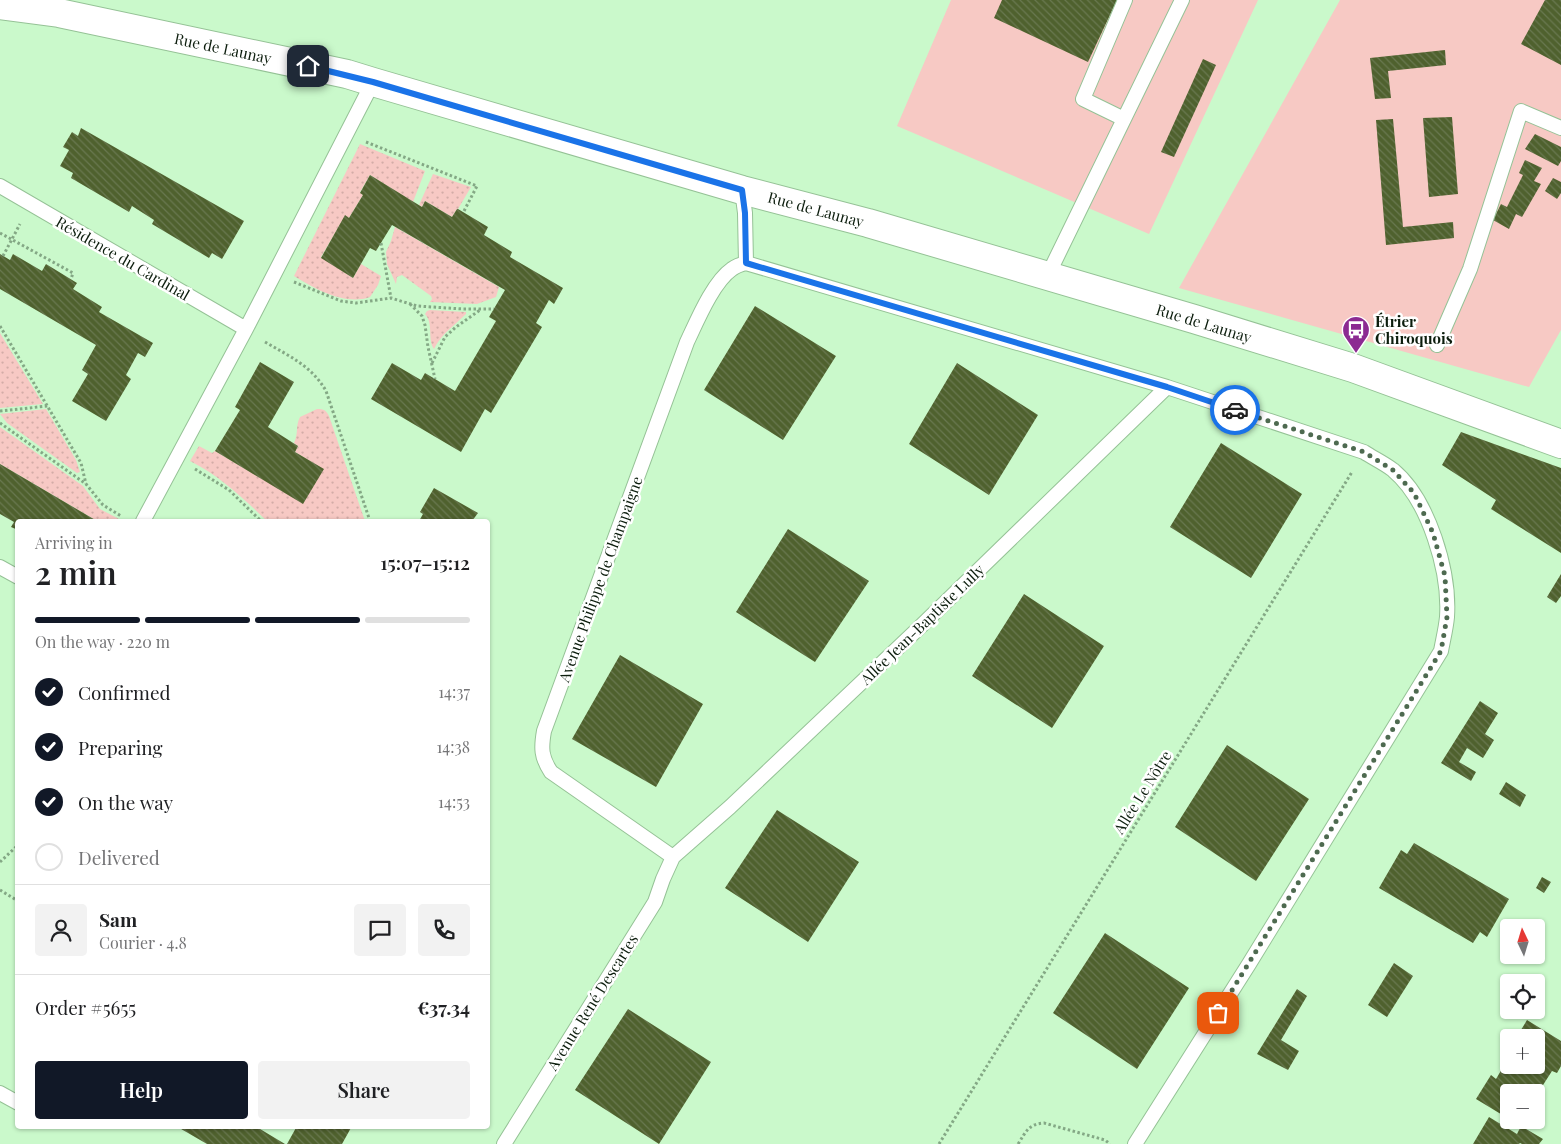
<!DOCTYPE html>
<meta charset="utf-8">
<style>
:root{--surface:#fff;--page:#f2f2f2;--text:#202124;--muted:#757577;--line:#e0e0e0;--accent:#111827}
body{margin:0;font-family:"Playfair Display",serif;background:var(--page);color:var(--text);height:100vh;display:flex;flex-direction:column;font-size:19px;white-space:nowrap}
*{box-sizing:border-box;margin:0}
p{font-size:16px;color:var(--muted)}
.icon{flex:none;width:28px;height:28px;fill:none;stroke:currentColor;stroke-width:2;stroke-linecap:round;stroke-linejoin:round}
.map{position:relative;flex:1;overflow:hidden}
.side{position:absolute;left:15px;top:519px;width:475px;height:610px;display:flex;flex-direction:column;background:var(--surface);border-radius:5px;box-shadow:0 1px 4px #0004}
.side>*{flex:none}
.needle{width:32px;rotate:356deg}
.controls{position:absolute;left:1500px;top:919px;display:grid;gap:10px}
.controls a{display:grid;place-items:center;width:45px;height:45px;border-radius:5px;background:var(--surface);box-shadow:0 1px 4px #0004;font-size:25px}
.pin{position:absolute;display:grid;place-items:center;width:42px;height:42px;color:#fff;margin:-21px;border-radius:10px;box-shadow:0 2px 8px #0006}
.courier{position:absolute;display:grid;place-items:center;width:50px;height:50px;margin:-25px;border:4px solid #1a73e8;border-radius:50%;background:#fff;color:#222;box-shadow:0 1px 6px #0007}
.summary em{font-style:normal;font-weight:600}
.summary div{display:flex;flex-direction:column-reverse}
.summary{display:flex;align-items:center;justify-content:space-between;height:85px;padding:0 20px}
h1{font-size:32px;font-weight:600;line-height:38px}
.bar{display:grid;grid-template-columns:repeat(4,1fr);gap:8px 5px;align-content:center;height:60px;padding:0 20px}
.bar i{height:6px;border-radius:4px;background:var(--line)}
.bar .current{background:var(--accent)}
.bar p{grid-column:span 4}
.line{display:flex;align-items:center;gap:12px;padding:0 20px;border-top:1px solid var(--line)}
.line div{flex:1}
.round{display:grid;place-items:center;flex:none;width:52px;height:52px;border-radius:5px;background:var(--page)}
ol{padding:0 20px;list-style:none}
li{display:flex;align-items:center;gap:15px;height:55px}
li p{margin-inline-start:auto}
li .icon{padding:5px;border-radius:50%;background:var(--accent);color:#fff;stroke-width:4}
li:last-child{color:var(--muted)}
li i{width:28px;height:28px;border:2px solid var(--line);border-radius:50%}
.action{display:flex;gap:10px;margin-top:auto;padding:10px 20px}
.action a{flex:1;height:58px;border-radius:5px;background:var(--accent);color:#fff;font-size:20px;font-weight:600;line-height:58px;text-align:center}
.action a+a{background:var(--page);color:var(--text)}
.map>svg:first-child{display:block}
.grass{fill:url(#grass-dots)}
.pitch{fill:#f7c9c4}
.building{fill:url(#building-back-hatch)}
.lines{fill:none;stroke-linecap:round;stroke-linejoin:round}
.lane-casing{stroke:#95c296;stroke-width:16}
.street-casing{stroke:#95c296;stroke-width:30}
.path{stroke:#84a885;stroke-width:3;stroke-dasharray:2.5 2.5;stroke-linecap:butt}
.lane{stroke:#fff;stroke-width:14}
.street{stroke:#fff;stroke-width:28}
.done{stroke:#4e6a50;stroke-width:5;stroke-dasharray:0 9}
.route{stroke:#1a73e8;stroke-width:6}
.labels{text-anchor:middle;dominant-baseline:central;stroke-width:5;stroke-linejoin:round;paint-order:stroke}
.street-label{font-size:15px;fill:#0c1d0d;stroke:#fff}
.poi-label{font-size:15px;font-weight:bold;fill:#0c1d0d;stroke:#fff;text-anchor:start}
</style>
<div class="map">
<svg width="1561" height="1144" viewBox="0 0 1561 1144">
<defs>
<pattern id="grass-dots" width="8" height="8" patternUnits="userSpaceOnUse" patternTransform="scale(1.25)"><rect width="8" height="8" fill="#f7c9c4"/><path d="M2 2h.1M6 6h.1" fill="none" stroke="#d3aca7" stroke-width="1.8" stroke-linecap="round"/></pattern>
<pattern id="building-back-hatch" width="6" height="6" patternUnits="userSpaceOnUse" patternTransform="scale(1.25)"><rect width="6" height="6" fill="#4f612e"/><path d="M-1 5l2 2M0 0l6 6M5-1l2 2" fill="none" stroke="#697850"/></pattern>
</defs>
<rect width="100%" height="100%" fill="#caf9cb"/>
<path class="grass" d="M360,144l65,27 -12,31 -43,-27 -10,17 3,3 -14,23 -4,-2 -24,41 32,21 8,-14 20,12 -3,9 -8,12c-25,9 -55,-8 -76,-21z
M433,174l38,13 -13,22h-1l-5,8 -27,-16 -3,6 -3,-2z
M395,227l104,60 -3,10 -19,7 -47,-2 2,-3 -1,-3 -29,-21 -5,2 -1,7 -9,-20 -1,-12 5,-11z
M430,310l36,2v2c-12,12 -25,20 -32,35 -7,-10 0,-25 -9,-35l2,-3z
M0,333l43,71 -43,4z
M46,409l30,51 4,12 -3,1 -70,-50 -7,-9z
M317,409c7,0 9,1 12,7l36,105h-98c-24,-23 -47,-45 -77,-60l9,-15 13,7 3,-2 88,52 20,-34 -28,-17 3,-6 -4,-3c5,-11 1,-16 6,-26z
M0,427l83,59 17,23 19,10 -2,2h-20l-97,-57z"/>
<path class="pitch" d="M951,0h307l-109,234 -252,-108z
M1340,0h221v330l-32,57 -350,-99z"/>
<path class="building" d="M1002,0h115l-29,62 -94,-44z
M1545,0h16v65l-40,-21z
M1445,50l1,15 -58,6 3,27 -16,1 -5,-41z
M1203,59l13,6 -42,92 -13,-5z
M1452,117l6,77 -29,3 -6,-79z
M1393,119l10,108 50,-5 1,16 -68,7 -10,-125z
M81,128l163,93 -22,38 -10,-6 -3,5 -57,-34 2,-4 -22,-14 -3,6 -58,-34 2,-5 -13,-7 9,-16 -6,-3 9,-15 6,4z
M1535,134l26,13v14l-3,5 -33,-17z
M1525,160l17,8 -8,13 7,3 -19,33 -6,-3 -7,15 -16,-9 8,-16 6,3 16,-32 -4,-2z
M370,175l52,32 3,-6 27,16 5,-8h1l30,18 -4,8 28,17 -2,5 53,31 -9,16 -5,-4 -13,23 6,4 -51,86 -6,-4 -24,43 -90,-53 21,-36 29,17 4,-7 30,18 41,-70 -7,-4 16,-27 -113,-65 -16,26 -6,-3 -17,30 -32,-20 24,-43 4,3 14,-23 -3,-2z
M1553,178l8,4v11l-4,6 -12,-8z
M0,254l10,6 3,-6 29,17 4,-7 31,19 -4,6 29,18 -3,5 54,31 -8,14 -7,-4 -12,22 5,4 -25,42 -34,-20 16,-27 -6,-4 14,-25 -96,-56z
M755,306l81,50 -53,84 -79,-50z
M260,362l34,20 -26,45 30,19 -3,6 29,17 -21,35 -88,-53 25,-41 -5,-3z
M957,363l81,52 -49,80 -80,-51z
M1461,432l100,36v85l-70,-44 5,-9 -54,-35z
M1221,443l81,51 -51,84 -81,-51z
M0,464l97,57h-79v9l-7,-3 3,-5 -14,-8z
M434,488l44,25 -6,8h-53l4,-7 -3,-2z
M788,529l81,52 -54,81 -79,-50z
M1561,574v22l-5,7 -9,-6z
M1024,594l80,52 -52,82 -80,-52z
M620,655l83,49 -47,83 -84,-48z
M1480,701l18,12 -13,21 9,6 -11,18 -16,-10 -8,14 17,10 -5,9 -30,-18z
M1227,745l82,54 -53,82 -81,-54z
M1506,782l20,13 -6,12 -21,-13z
M777,810l82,52 -51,80 -83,-54z
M1414,843l95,56 -22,38 -7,-5 -7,11 -94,-55 22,-38 6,4z
M1542,877l9,5 -7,11 -8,-5z
M1105,933l84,55 -52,81 -84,-56z
M1394,963l19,13 -26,41 -19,-12z
M1297,989l10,7 -26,44 18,11 -11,19 -31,-16z
M628,1009l83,53 -52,82 -84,-54z
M1527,1020l34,21v25l-4,7 -5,-2 -16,25v-4h-27v27l-33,-20 15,-24 5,4 13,-22v8h27v-27h-20z
M1489,1117l28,17 4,-8 22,13 -4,5h-17l-2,-1 -1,1h-46z
M176,1126h79l30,18h-78z
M297,1126h55l-10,18h-55z"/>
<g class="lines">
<defs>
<path id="lane" d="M1124,119l-41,-20 42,-99
M0,186l246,143
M742,190l3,23 1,50
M746,263l421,124 197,65c9,6 20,11 29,18 36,30 57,102 54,147 -1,11 -4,23 -6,34l-192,313 -114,180
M1047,277l135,-277
M1437,345l33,-76 51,-158 40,17
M143,521l103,-192 127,-247
M0,567l18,10
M673,857l-122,-85c-10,-15 -10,-24 -7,-41l143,-389c10,-21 26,-60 45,-73 4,-3 10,-5 14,-6
M0,1093l18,10
M504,1144l151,-242 8,-23 10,-22 57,-50 191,-181 246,-239"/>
<path id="street" d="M0,5l59,8 288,61 26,8 369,108 126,33 326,96 159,49 208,76"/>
</defs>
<use href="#lane" class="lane-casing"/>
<use href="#street" class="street-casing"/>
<path class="path" d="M366,142l111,44 -14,27
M0,233l73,40 -2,6
M381,243l10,55
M3,256l17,-32
M294,282l47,19 15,2 35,-5 26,8 46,3h31
M410,304l12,12 3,9 3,22 7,32
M0,326l81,137 5,21
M265,342c24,14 47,24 61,49l44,130
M432,363l13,-26 11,-10 24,-17
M0,411l48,-5
M0,423l86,61 17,21 18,11
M195,469l34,21 32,31
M0,862l18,-17
M0,890l18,11
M296,1126l1,1
M939,1144l413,-672
M1018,1144c8,-12 10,-20 26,-21l61,17 5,4"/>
<use href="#lane" class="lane"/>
<use href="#street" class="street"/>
</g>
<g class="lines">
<path class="done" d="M1218,1013l223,-362 6,-34 -2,-41 -12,-43 -19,-40 -21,-23 -29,-18 -129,-42"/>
<path class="route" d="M308,66l65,16 369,108 3,23 1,50 421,124 68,23"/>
</g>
<defs>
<symbol id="bus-pin" viewBox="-11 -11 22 30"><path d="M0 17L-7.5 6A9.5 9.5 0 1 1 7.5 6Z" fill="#8c2a92" stroke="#fff"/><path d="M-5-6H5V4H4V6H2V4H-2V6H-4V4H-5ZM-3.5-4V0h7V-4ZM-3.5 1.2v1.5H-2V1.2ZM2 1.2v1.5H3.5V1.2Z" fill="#fff"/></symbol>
</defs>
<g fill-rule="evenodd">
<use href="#bus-pin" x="1340" y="314" width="32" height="43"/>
</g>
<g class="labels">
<g class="street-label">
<text transform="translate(223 48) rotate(12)">Rue de Launay</text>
<text transform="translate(816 209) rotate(15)">Rue de Launay</text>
<text transform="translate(123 258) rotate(30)">Résidence du Cardinal</text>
<text transform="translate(1204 323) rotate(17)">Rue de Launay</text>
<text transform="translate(600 579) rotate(-70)">Avenue Philippe de Champaigne</text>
<text transform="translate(922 624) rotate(-44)">Allée Jean-Baptiste Lully</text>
<text transform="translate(1142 792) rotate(-58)">Allée Le Nôtre</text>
<text transform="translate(592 1002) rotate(-58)">Avenue René Descartes</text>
</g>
<g class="poi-label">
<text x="1375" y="321">Étrier<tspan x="1375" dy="17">Chiroquois</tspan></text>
</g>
</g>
</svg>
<div class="controls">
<a><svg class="needle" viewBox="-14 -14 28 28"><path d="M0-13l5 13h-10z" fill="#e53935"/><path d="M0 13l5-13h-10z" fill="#757577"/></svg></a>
<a><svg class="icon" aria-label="locate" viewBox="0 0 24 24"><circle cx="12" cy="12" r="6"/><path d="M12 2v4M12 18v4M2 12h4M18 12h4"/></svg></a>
<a>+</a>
<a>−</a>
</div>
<div class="pin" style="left:1218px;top:1013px;background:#ea580c"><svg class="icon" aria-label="bag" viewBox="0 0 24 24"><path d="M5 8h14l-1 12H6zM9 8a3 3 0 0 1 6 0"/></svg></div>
<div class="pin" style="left:308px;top:66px;background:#1f2937"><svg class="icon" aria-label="home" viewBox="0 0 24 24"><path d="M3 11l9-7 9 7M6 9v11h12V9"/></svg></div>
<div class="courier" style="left:1235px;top:410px"><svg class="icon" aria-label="car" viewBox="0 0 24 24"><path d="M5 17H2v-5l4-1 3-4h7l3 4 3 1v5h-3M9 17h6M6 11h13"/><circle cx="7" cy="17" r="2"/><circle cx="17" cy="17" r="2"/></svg></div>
<section class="side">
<div class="summary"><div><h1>2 min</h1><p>Arriving in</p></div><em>15:07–15:12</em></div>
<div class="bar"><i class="current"></i><i class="current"></i><i class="current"></i><i></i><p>On the way · 220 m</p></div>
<ol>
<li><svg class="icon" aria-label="check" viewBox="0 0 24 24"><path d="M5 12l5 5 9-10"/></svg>Confirmed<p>14:37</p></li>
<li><svg class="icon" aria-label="check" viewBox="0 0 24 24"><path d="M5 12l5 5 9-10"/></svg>Preparing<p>14:38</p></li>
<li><svg class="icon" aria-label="check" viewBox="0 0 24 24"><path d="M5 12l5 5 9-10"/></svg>On the way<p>14:53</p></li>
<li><i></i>Delivered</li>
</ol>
<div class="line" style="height:90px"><a class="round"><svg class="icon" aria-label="person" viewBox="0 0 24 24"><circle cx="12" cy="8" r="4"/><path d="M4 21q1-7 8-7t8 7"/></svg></a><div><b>Sam</b><p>Courier · 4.8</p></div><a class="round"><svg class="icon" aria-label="chat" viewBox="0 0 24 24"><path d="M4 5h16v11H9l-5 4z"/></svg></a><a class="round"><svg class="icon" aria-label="phone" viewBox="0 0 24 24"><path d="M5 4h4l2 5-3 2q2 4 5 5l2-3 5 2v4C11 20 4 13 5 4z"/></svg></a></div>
<div class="line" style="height:65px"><div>Order #5655</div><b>€37.34</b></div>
<div class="action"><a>Help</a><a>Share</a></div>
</section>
</div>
